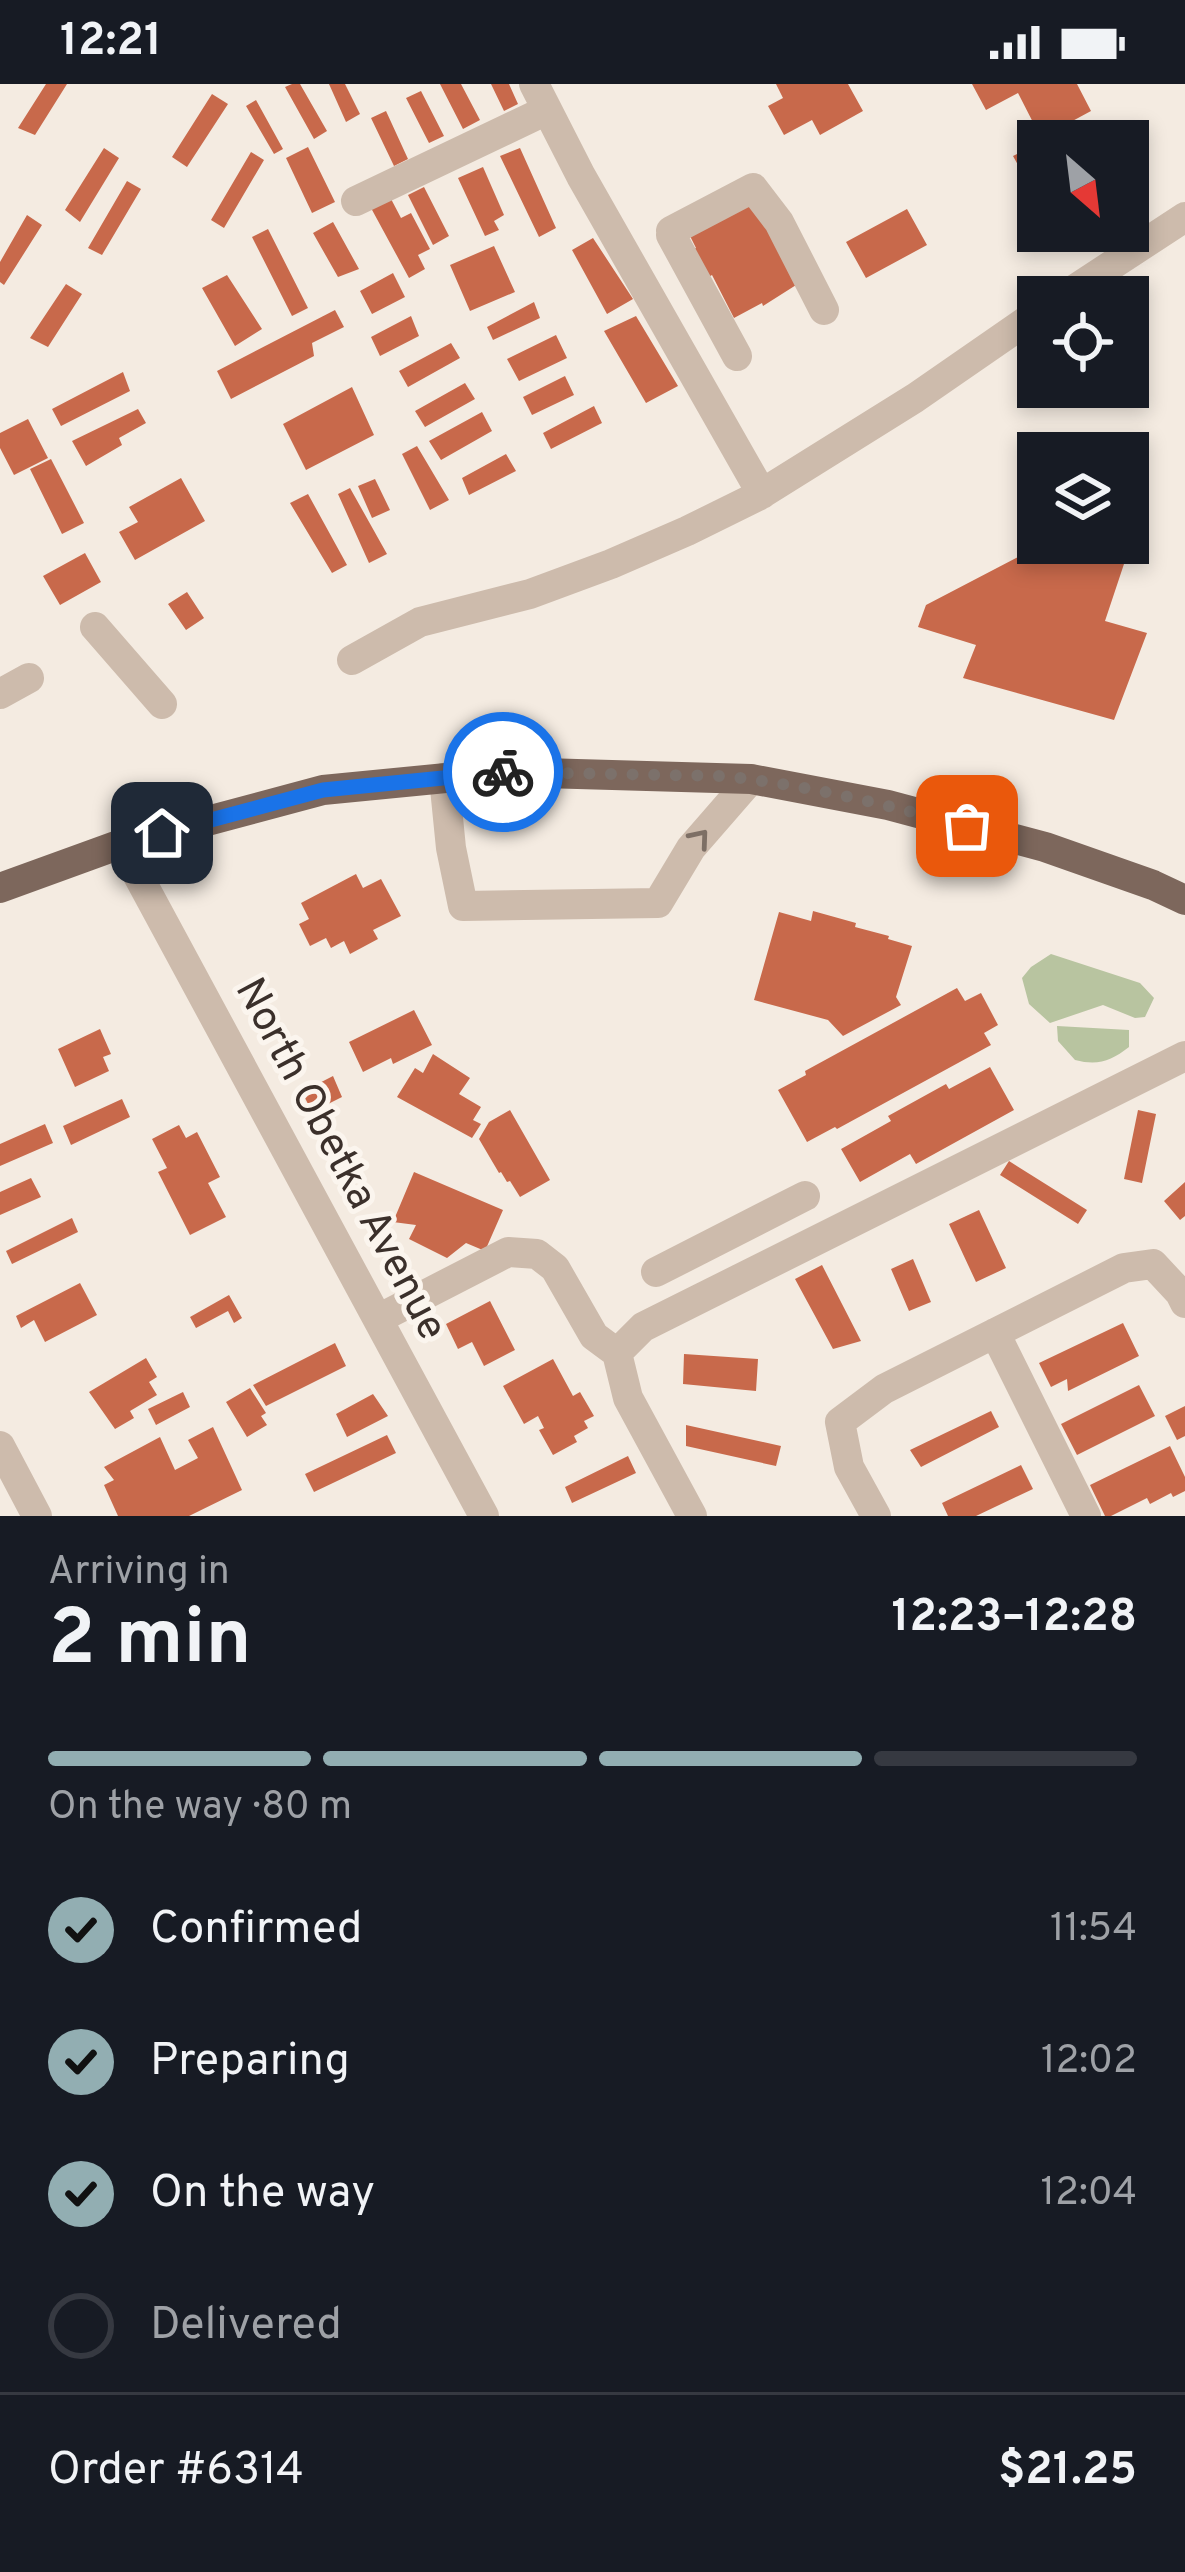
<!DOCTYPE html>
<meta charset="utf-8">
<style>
:root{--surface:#171b24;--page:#242831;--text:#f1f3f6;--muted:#9ea1a6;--line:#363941;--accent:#92aeb2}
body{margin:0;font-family:Overpass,sans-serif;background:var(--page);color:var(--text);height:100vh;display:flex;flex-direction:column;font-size:45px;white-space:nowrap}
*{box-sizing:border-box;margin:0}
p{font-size:39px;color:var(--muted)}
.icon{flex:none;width:66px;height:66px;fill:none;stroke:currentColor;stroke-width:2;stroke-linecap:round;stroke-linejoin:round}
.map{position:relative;height:1432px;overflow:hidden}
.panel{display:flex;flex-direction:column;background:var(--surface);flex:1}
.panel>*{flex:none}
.needle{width:78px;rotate:152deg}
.controls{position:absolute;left:1017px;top:36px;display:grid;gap:24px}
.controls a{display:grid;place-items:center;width:132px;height:132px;border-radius:0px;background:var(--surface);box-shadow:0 6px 18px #0003;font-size:60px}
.pin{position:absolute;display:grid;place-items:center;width:102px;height:102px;color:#fff;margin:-51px;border-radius:24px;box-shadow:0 6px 18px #0006}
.courier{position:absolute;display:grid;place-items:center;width:120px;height:120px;margin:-60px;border:9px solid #1a73e8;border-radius:50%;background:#fff;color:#222;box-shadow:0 3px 15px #0007}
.overview em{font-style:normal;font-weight:700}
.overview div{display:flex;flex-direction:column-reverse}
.overview{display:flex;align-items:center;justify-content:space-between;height:204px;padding:0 48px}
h1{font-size:78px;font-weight:700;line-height:90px}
.bar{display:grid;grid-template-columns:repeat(4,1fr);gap:18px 12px;align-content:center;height:144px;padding:0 48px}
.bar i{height:15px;border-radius:9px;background:var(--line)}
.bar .on{background:var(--accent)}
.bar p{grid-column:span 4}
.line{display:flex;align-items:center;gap:30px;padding:0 48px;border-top:3px solid var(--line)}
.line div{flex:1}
ol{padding:0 48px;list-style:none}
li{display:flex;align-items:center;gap:36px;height:132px}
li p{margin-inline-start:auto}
li .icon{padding:12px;border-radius:50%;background:var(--accent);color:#111;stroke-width:4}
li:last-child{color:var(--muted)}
li i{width:66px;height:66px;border:6px solid var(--line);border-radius:50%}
.status{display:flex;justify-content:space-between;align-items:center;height:84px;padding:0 60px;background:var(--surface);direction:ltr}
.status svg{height:33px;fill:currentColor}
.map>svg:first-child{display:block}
.green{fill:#b8c4a0}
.building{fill:#c8694b}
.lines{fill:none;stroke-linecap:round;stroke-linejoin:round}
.minor{stroke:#cdbbac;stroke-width:30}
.major{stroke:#7d675c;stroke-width:30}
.oneway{stroke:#7d6f65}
.done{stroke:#7c716b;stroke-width:12;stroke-dasharray:0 21.6}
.route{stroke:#1a73e8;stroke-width:15}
.labels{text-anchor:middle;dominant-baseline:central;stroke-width:10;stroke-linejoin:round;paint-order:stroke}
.street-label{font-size:42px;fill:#3b302b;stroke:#fbf5ee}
</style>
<div class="status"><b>12:21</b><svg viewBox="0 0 49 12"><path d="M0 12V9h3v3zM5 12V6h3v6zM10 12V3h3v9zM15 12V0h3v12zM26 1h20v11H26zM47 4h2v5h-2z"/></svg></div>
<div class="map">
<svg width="1185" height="1432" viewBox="0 0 1185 1432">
<rect width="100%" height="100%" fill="#f4ebe1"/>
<path class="green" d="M1051,870l89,29 14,15 -9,19 -10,1 -32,-13 -53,18 -21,-19 -7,-26 9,-11z
M1057,942l72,4v17c-18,14 -31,19 -54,13l-17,-19z"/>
<path class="building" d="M46,0h21l-32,51 -17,-7z
M292,0h8l27,47 -13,8 -29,-52z
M329,0h16l15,30 -14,8z
M440,0h21l19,36 -17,9z
M491,0h18l9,20 -14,7z
M776,0h72l15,27 -43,24 -8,-15 -28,15 -16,-29 15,-8z
M972,0h105l14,27 -50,27 -23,-45 -32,17z
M421,7l23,45 -15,7 -23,-45z
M212,10l16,10 -41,63 -15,-10z
M256,16l27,49 -9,5 -28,-48z
M386,27l22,48 -14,7 -23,-48z
M1038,59v41l-7,4 -18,-32z
M308,63l27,55 -23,11 -26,-55z
M104,64l15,10 -39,64 -15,-12z
M520,64l36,80 -17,9 -39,-81z
M251,68l13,8 -40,68 -13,-8z
M483,83l21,48 -10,6 5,9 -14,6 -27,-58z
M127,97l14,8 -39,66 -14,-7z
M424,103l25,49 -16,9 -25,-50z
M390,113l11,21 10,-5 19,36 -12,6 7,14 -16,9 -38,-70z
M751,114l53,82 -41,26 -1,-3 -28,15 -22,-43 -7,4 -15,-28 6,-3 -8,-16z
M907,125l20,36 -61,33 -20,-36z
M27,131l15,10 -38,60 -4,-3v-20z
M333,138l26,47 -21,8 -25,-44z
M268,145l40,79 -16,8 -40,-79z
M593,154l40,61 -26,15 -35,-64z
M494,162l21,46 -45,19 -20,-46z
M393,189l12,24 -33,17 -12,-23z
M227,191l35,54 -27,17 -33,-58z
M66,200l16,10 -34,53 -18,-9z
M534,218l6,16 -47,22 -6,-13z
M335,226l9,17 -32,16 2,13 -83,43 -14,-28z
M411,232l8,20 -39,20 -9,-19z
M636,232l42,70 -32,17 -42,-72z
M556,251l11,23 -48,23 -12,-22z
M451,259l9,15 -52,29 -9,-16z
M123,288l7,19 -69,35 -9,-17z
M565,292l9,19 -42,20 -9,-18z
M465,299l10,16 -50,28 -10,-16z
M352,303l22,48 -68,35 -23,-46z
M594,322l8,17 -51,26 -8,-16z
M138,325l8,14 -27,15 3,7 -36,21 -14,-25z
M482,328l10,19 -51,29 -12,-19z
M28,335l20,39 -34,17 -14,-27v-15z
M417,362l32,54 -19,10 -28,-56z
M506,370l10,17 -47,24 -7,-17z
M51,375l33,64 -22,11 -32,-65z
M181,394l24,43 -70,39 -16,-28 19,-10 -9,-15z
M375,395l15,31 -18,8 -14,-32z
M350,404l37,66 -18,9 -31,-69z
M1149,405l-44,132 42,12 -33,87 -151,-42 13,-33 -58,-18 8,-22 119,-62h83v-43z
M308,410l39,71 -15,8 -42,-70z
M85,469l16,29 -41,23 -17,-29z
M187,508l17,26 -18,12 -18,-26z
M356,790l7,14 18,-9 20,37 -28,14 5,9 -28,15 -6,-13 -13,7 -5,-10 -16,8 -11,-22 10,-5 -8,-16z
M813,827l43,12 -1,4 34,9 -1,3 24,7 -16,51 5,8 -58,31 -15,-16 -74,-20 25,-88 32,9z
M957,904l8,13 16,-8 17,32 -14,8 7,12 -154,84 -2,-2 -28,15 -29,-52 28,-15 -1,-4z
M414,926l18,35 -39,19 -2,-6 -28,14 -14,-30z
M100,945l11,25 -8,3 6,14 -34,16 -17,-38z
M433,970l37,24 -11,16 22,13 -8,13 8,4 -9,14 -75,-41 18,-29 8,5z
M990,983l24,43 -98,54 -6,-10 -50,28 -19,-33 50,-28 -3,-5 58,-32 3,5z
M333,992l9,21 -30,15 -10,-20z
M122,1015l8,18 -59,28 -8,-19z
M510,1026l40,70 -30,17 -10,-16 -3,1 -6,-10 -2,1 -20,-34 10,-17z
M1138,1026l18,4 -14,69 -18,-4z
M45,1040l8,19 -53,23v-22z
M179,1041l7,13 11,-6 23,45 -12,6 18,34 -36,18 -32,-63 9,-4 -15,-29z
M1009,1077l78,49 -9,14 -78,-49z
M414,1088l89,38 -18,41 -19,-8 -19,15 -38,-19 7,-14 -23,-3z
M31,1094l10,19 -41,18v-23z
M1185,1098v34l-5,4 -16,-19z
M979,1126l27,58 -30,14 -27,-58z
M72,1134l6,14 -66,32 -6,-13z
M913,1175l18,43 -22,9 -18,-42z
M822,1181l39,76 -28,8 -38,-70z
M80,1199l17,32 -52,27 -11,-22 -13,8 -5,-12z
M229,1211l13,23 -8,5 -6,-12 -32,17 -6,-11z
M490,1217l25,49 -31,16 -12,-24 -14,7 -12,-25z
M1123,1239l16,33 -71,35 -1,-12 -16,8 -12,-24z
M335,1259l11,23 -80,40 -13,-21z
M684,1270l74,5 -2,32 -73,-7z
M146,1274l11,19 -8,5 8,13 -27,16 4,7 -19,11 -26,-37z
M553,1275l20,37 7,-4 14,24 -10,5 4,7 -14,8 3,6 -24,13 -14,-25 5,-2 -6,-12 -14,8 -21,-38z
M1139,1301l16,31 -78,39 -16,-31z
M250,1304l16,25 -5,3 6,9 -20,12 -21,-35z
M183,1308l7,15 -34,18 -8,-16z
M373,1310l15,22 -41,21 -11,-23z
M1185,1322v30l-8,4 -12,-24z
M991,1327l8,16 -78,40 -11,-17z
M686,1341l95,21 -5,20 -90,-20z
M213,1343l29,63 -53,26h-71l-14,-31 10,-5 -10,-13 56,-30 15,33 23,-12 -10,-18z
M387,1351l9,18 -82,39 -9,-18z
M1170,1362l15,31v14l-12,6 -2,-4 -21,11 -3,-6 -36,18h-6l-15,-31z
M628,1372l8,17 -64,30 -7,-16z
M1021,1381l12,24 -57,27h-28l-6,-13z"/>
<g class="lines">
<path class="minor" d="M534,0l47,92 181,318
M356,117l191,-91
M671,147l82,-43 26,34 45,88
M671,151l66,121
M1063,213l122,-80
M95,543l67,77
M352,576l68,-38 110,-28 81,-30 76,-33 71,-35 157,-98 123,-85
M0,610l29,-16
M444,694l7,70 12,58 195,-3 33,-55 60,-69
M121,760l363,672
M656,1188l149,-76
M378,1235l130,-67 29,2 18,14 39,68 23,17
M995,1249l91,183
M0,1362l37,70
M692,1432l-64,-118 -11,-45 26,-26 542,-271
M876,1432l-27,-49 -9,-45 44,-33 240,-121 29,-4 27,29 5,10"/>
<path class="major" d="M0,804l121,-44 202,-54 184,-18 244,7 137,26 157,42 108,38 32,15"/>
</g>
<defs><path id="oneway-chevron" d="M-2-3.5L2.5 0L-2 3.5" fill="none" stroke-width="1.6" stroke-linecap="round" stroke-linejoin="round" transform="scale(3)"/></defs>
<use class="oneway" href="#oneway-chevron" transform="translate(700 754) rotate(-50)"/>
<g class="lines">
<path class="done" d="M503,688l218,4c83,8 165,29 246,50"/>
<path class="route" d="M162,749l161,-43 180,-18"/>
</g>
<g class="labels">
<g class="street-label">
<text transform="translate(339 1076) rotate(62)">North Obetka Avenue</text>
</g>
</g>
</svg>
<div class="controls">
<a><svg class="needle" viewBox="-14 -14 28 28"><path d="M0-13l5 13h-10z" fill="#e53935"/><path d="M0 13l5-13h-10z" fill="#9ea1a6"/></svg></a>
<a><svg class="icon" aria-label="locate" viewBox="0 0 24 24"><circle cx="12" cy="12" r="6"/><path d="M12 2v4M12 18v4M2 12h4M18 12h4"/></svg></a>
<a><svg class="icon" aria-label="layers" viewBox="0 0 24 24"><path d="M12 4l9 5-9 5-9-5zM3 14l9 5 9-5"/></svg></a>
</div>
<div class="pin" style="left:967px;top:742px;background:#ea580c"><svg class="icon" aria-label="bag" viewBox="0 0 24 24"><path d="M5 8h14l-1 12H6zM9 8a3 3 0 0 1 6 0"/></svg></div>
<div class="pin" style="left:162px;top:749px;background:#1f2937"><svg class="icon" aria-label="home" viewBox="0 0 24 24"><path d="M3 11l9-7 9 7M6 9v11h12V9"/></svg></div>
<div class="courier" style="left:503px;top:688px"><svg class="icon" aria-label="bike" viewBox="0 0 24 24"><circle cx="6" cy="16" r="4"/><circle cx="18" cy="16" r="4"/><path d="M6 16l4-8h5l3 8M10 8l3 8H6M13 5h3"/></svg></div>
</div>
<section class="panel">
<div class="overview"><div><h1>2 min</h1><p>Arriving in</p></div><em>12:23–12:28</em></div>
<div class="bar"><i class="on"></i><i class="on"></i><i class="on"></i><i></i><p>On the way · 80 m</p></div>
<ol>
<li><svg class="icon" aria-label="check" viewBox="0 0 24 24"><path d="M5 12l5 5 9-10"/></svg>Confirmed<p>11:54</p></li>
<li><svg class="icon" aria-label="check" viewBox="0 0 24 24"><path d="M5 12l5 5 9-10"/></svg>Preparing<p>12:02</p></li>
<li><svg class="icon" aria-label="check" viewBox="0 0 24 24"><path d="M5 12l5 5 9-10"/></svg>On the way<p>12:04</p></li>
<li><i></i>Delivered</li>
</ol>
<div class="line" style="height:156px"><div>Order #6314</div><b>$21.25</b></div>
</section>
